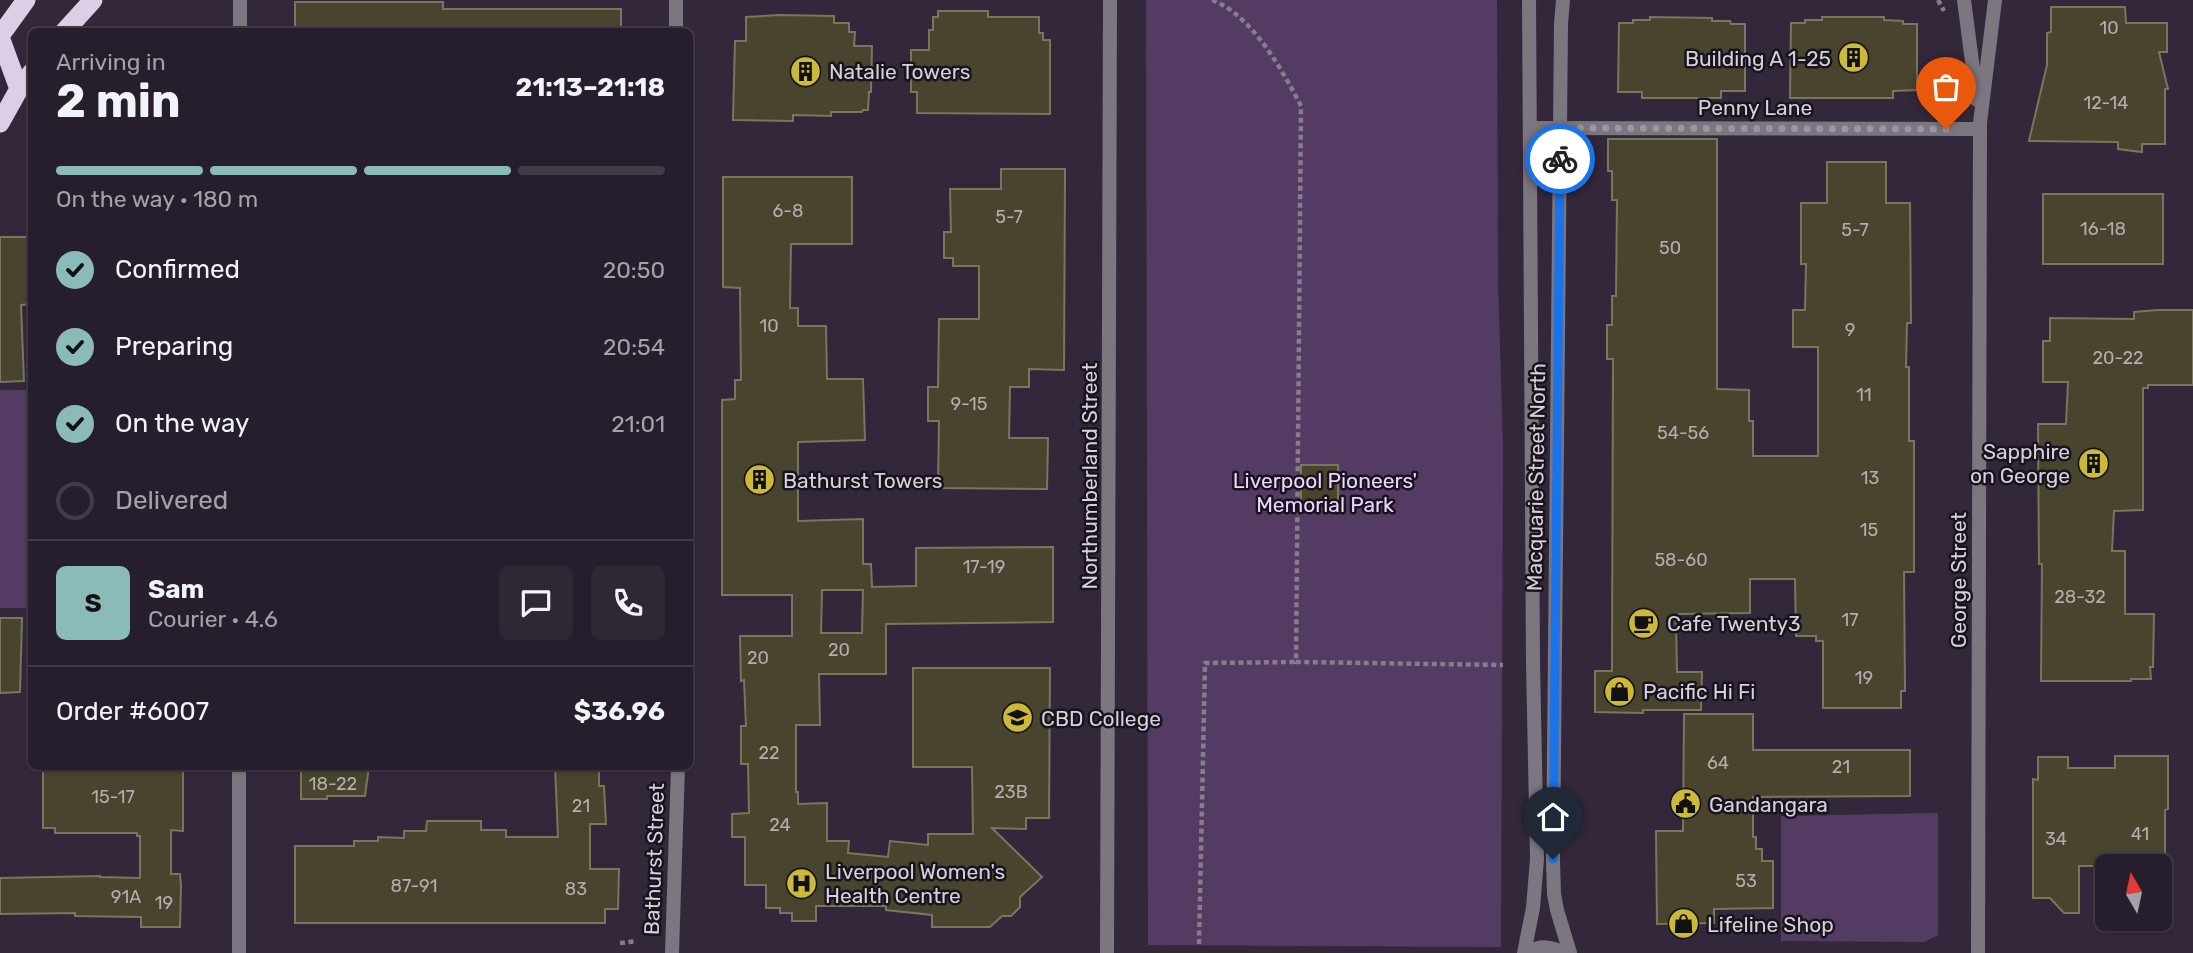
<!DOCTYPE html>
<meta charset="utf-8">
<style>
:root{--surface:#261e2c;--page:#2e2734;--text:#f1f3f6;--muted:#a4a2a9;--line:#423c48;--accent:#8bbbb9}
body{margin:0;font-family:Rubik,sans-serif;background:var(--page);color:var(--text);height:100vh;display:flex;flex-direction:column;font-size:26px;white-space:nowrap}
*{box-sizing:border-box;margin:0}
p{font-size:23px;color:var(--muted)}
.icon{flex:none;width:38px;height:38px;fill:none;stroke:currentColor;stroke-width:2;stroke-linecap:round;stroke-linejoin:round}
.map{position:relative;flex:1;overflow:hidden}
.drawer{position:absolute;left:28px;top:28px;width:665px;height:742px;display:flex;flex-direction:column;background:var(--surface);border-radius:10px;box-shadow:0 2px 5px #0004,0 0 0 2px var(--line)}
.drawer>*{flex:none}
.needle{width:46px;rotate:351deg}
.tools{position:absolute;left:2095px;top:854px;display:grid;gap:14px}
.tools a{display:grid;place-items:center;width:77px;height:77px;border-radius:10px;background:var(--surface);box-shadow:0 2px 5px #0004,0 0 0 2px var(--line);font-size:35px}
.pin{position:absolute;display:grid;place-items:center;width:60px;height:60px;color:#fff;margin:-72px -30px;border-radius:50% 50% 50% 0;rotate:-45deg;box-shadow:0 0 7px #0007}
.pin .icon{rotate:45deg}
.courier{position:absolute;display:grid;place-items:center;width:70px;height:70px;margin:-35px;border:5px solid #1a73e8;border-radius:50%;background:#fff;color:#222;box-shadow:0 2px 9px #0007}
.overview em{font-style:normal;font-weight:700}
.overview div{display:flex;flex-direction:column-reverse}
.overview{display:flex;align-items:center;justify-content:space-between;height:119px;padding:0 28px}
h1{font-size:46px;font-weight:700;line-height:52px}
.bar{display:grid;grid-template-columns:repeat(4,1fr);gap:10px 7px;align-content:center;height:84px;padding:0 28px}
.bar i{height:9px;border-radius:5px;background:var(--line)}
.bar .on{background:var(--accent)}
.bar p{grid-column:span 4}
.line{display:flex;align-items:center;gap:18px;padding:0 28px;border-top:2px solid var(--line)}
.line div{flex:1}
.round{display:grid;place-items:center;flex:none;width:74px;height:74px;border-radius:10px;background:var(--page)}
ol{padding:0 28px;list-style:none}
li{display:flex;align-items:center;gap:21px;height:77px}
li p{margin-inline-start:auto}
li .icon{padding:7px;border-radius:50%;background:var(--accent);color:#111;stroke-width:4}
li:last-child{color:var(--muted)}
li i{width:38px;height:38px;border:4px solid var(--line);border-radius:50%}
.map>svg:first-child{display:block}
.green{fill:#543b63}
.building{fill:#48442d;stroke:#79765d;stroke-width:2;fill-rule:evenodd}
.lines{fill:none;stroke-linecap:round;stroke-linejoin:round}
.path{stroke:#857c8c;stroke-width:4.5;stroke-dasharray:5 3.5;stroke-linecap:butt}
.service{stroke:#7c7680;stroke-width:14}
.minor{stroke:#7c7680;stroke-width:14}
.trunk{stroke:#dccee4;stroke-width:19}
.done{stroke:#9e95a4;stroke-width:7;stroke-dasharray:0 12.6}
.route{stroke:#1a73e8;stroke-width:9}
.labels{text-anchor:middle;dominant-baseline:central;stroke-width:5;stroke-linejoin:round;paint-order:stroke}
.number-label{font-size:18px;fill:#b3adb0}
.poi-label{font-size:21px;fill:#d7d0dc;stroke:#18131c;text-anchor:start}
.street-label{font-size:21px;fill:#d7d0dc;stroke:#18131c}
.park-label{font-size:21px;fill:#eed5ff;stroke:#18131c}
</style>
<div class="map">
<svg width="2193" height="953" viewBox="0 0 2193 953">
<rect width="100%" height="100%" fill="#33283b"/>
<path class="green" d="M1146,0h351l1,279 5,169 -2,499 -353,-2z
M0,390h31v218h-31z
M1938,813v122l-14,7 -143,-1v-125z"/>
<path class="building" d="M295,2h148v7h178v23h-324v-5h-2z
M2051,7h74l1,16h41v29h-8l9,37h-3v55h-23v8l-24,-3v-7l-89,-1 18,-76v-32l4,-1z
M938,11h50v6h51v16h4v7h7v74l-133,-1v-21h-6v-42h18v-20h4v-13h5z
M779,15l55,1v7h15v9h6l-1,14h18l-1,46h-2l-1,18h-5l-1,2h-31v4l-38,-1v6l-60,-1 2,-79h11v-24z
M1650,17l62,1v3h18l1,3h14v67h-24v7h-79v-6h-24l1,-69h14v-3h17z
M1822,17h62v3l19,1v3h14v66l-24,1v7h-103l1,-75h14v-3h17z
M1608,139h109v250l32,1v31h4v35h65v-109h-25v-37h12l1,-46h-5v-61h26v-41h59v41h24l1,120h-4l-1,44h3v74h5v131h-10l1,119h-4v17h-78v-67h-7v-5h-20l-1,-57h-45v34l-71,1v7h-3l1,51h25l-1,38h-58v3l-48,-1v-41h17l1,-312h-6v-34h5v-29h4l1,-96h-5v-29h-4z
M1001,169h64l-1,201 -35,-1v18h-19l-1,51h39l-1,51 -109,-1 1,-67h-11v-34h10l1,-68h40v-53h-26v-8h-9v-26h7l-1,-43h51z
M723,177h129v67h-61l-1,64h8v18h28l1,53h36l2,61 -67,2v79l65,-2v45h8l1,23 44,-1v-38l137,-1v75l-167,2v50h-67l1,51h-24v67h2v12l29,-1v38h22l-1,12 40,4 2,-16 38,4v-11h45l-1,-67h-59v-99h137l-1,150h-23v11l-34,-1 50,49 -22,20v10l-9,9h-9l-12,11h-58v-12l-46,-5v-4h-70v15h-24v-8h-12v-5h-14v-23h-21v-48h-13v-23l17,-1 -1,-49h-7v-38h5l-2,-46 -3,1 -1,-45h52v-41h-70v-195l13,-1v-19h6l-1,-92 -17,-1zM822,590h41l-1,43h-41z
M2043,194h120v70h-120z
M0,237h32v67l-11,1 3,76 -24,1z
M2157,310h36v75h-45v3h-5v122l-29,1 -2,40h13v63h29l-1,53h-3l1,12h-20v2h-90l1,-117h-3l-1,-140h28l2,-42h-25v-41h7v-23l84,1v-7z
M1301,465h37v44h-37z
M0,618h22l-2,74 -20,1z
M1684,714h69v36h157v46l-157,1v40h3v12h6v12h11v47l-59,1v14l-57,1 -1,-93h27z
M2115,756h53v53l-3,1v56h-86v47h-15l-14,-15h-17v-119l5,1v-23h30v11h47z
M43,766h140v65l-12,-1v44h9l1,12 -1,41h-39v-10l-66,-1v-3l-75,1v-36l100,-2v1l40,1v-42h-3v-3h-82v-5h-12z
M301,766h68l-4,30h-38v3h-26z
M555,766h44v20h5l2,38h-16v45h29l-1,40h-13v14h-310v-77h59v-5h24v-4l26,1v-7h22l1,-10h54v9h25v7h52z"/>
<g class="lines">
<path class="path" d="M1212,0c39,14 71,71 89,106l-5,556 207,3
M1938,0l6,11
M620,943l17,-2
M1199,944l6,-281 91,-1"/>
<path class="service" d="M1531,128l449,1"/>
<path class="minor" d="M676,0v32
M1563,0l-2,24 -8,836 1,34 3,16 13,43
M1964,0l13,100
M240,32v-32
M239,953v-187
M672,953l6,-187
M1107,953l3,-953
M1524,953l9,-45 4,-49 -4,-196 -4,-663
M1526,953c14,-8 25,-7 38,0
M1978,953l2,-830 15,-123"/>
<path class="trunk" d="M64,32l29,-32
M0,36l26,-36
M0,37l19,52
M0,123l19,-34 13,-17"/>
</g>
<g class="lines">
<path class="done" d="M1560,159l1,-31 385,1"/>
<path class="route" d="M1553,859l7,-700"/>
</g>
<defs>
<symbol id="building-disc" viewBox="-11 -11 22 22"><circle r="9.5" fill="#cdb938" stroke="#18131c"/><path d="M-4-6H4V6H1V3H-1V6H-4ZM-2.5-4.3h1.7v1.8h-1.7ZM.8-4.3h1.7v1.8H.8ZM-2.5-1h1.7V.8h-1.7ZM.8-1h1.7V.8H.8Z" fill="#111"/></symbol>
<symbol id="cafe-disc" viewBox="-11 -11 22 22"><circle r="9.5" fill="#cdb938" stroke="#18131c"/><path d="M-5.5-4.5H6V0H3Q3 3.5 0 3.5H-2.5Q-5.5 3.5-5.5 0ZM3-3.2v2h1.7v-2ZM-6 4.5H4V6H-6Z" fill="#111"/></symbol>
<symbol id="shop-disc" viewBox="-11 -11 22 22"><circle r="9.5" fill="#cdb938" stroke="#18131c"/><path d="M-5-2.5h2.3a2.7 3.5 0 0 1 5.4 0H5L5.5 6h-11ZM-1.5-2.5h3a1.5 2.3 0 0 0-3 0Z" fill="#111"/></symbol>
<symbol id="university-disc" viewBox="-11 -11 22 22"><circle r="9.5" fill="#cdb938" stroke="#18131c"/><path d="M0-5L7-2L0 1L-7-2ZM-4 1L0 2.5L4 1V4Q0 6-4 4Z" fill="#111"/></symbol>
<symbol id="civic-disc" viewBox="-11 -11 22 22"><circle r="9.5" fill="#cdb938" stroke="#18131c"/><path d="M-.6-6.5H3V-4.5H.6V-3L4-1V1h2V6H-6V1h2V-1L-.6-3ZM-1.2 2.5V6h2.4V2.5Z" fill="#111"/></symbol>
<symbol id="hospital-disc" viewBox="-11 -11 22 22"><circle r="9.5" fill="#cdb938" stroke="#18131c"/><path d="M-5-5h3v3.5h4V-5h3V5h-3V1.5h-4V5h-3Z" fill="#111"/></symbol>
</defs>
<g fill-rule="evenodd">
<use href="#building-disc" x="1836" y="40" width="35" height="35"/>
<use href="#building-disc" x="788" y="54" width="35" height="35"/>
<use href="#building-disc" x="2076" y="446" width="35" height="35"/>
<use href="#building-disc" x="742" y="462" width="35" height="35"/>
<use href="#cafe-disc" x="1626" y="606" width="35" height="35"/>
<use href="#shop-disc" x="1602" y="674" width="35" height="35"/>
<use href="#university-disc" x="1000" y="700" width="35" height="35"/>
<use href="#civic-disc" x="1668" y="786" width="35" height="35"/>
<use href="#hospital-disc" x="784" y="866" width="35" height="35"/>
<use href="#shop-disc" x="1666" y="906" width="35" height="35"/>
</g>
<g class="labels">
<g class="number-label">
<text x="2109" y="28">10</text>
<text x="2106" y="103">12-14</text>
<text x="788" y="211">6-8</text>
<text x="1009" y="217">5-7</text>
<text x="2103" y="229">16-18</text>
<text x="1855" y="230">5-7</text>
<text x="1670" y="248">50</text>
<text x="769" y="326">10</text>
<text x="1850" y="330">9</text>
<text x="2118" y="358">20-22</text>
<text x="1864" y="395">11</text>
<text x="969" y="404">9-15</text>
<text x="1683" y="433">54-56</text>
<text x="1870" y="478">13</text>
<text x="1869" y="530">15</text>
<text x="1681" y="560">58-60</text>
<text x="984" y="567">17-19</text>
<text x="2080" y="597">28-32</text>
<text x="1850" y="620">17</text>
<text x="839" y="650">20</text>
<text x="758" y="658">20</text>
<text x="1864" y="678">19</text>
<text x="769" y="753">22</text>
<text x="1718" y="763">64</text>
<text x="1841" y="767">21</text>
<text x="333" y="784">18-22</text>
<text x="1011" y="792">23B</text>
<text x="113" y="797">15-17</text>
<text x="581" y="806">21</text>
<text x="780" y="825">24</text>
<text x="2140" y="834">41</text>
<text x="2056" y="839">34</text>
<text x="1746" y="881">53</text>
<text x="414" y="886">87-91</text>
<text x="576" y="889">83</text>
<text x="126" y="897">91A</text>
<text x="164" y="903">19</text>
</g>
<g class="poi-label">
<text x="1831" y="58" text-anchor="end">Building A 1-25</text>
<text x="829" y="71">Natalie Towers</text>
<text x="2070" y="451" text-anchor="end">Sapphire<tspan x="2070" dy="24">on George</tspan></text>
<text x="783" y="480">Bathurst Towers</text>
<text x="1667" y="623">Cafe Twenty3</text>
<text x="1643" y="691">Pacific Hi Fi</text>
<text x="1041" y="718">CBD College</text>
<text x="1709" y="804">Gandangara</text>
<text x="825" y="871">Liverpool Women's<tspan x="825" dy="24">Health Centre</tspan></text>
<text x="1707" y="924">Lifeline Shop</text>
</g>
<g class="street-label">
<text x="1755" y="107">Penny Lane</text>
<text transform="translate(1089 476) rotate(-90)">Northumberland Street</text>
<text transform="translate(1536 477) rotate(-89)">Macquarie Street North</text>
<text transform="translate(1958 580) rotate(-90)">George Street</text>
<text transform="translate(654 859) rotate(-88)">Bathurst Street</text>
</g>
<g class="park-label">
<text x="1325" y="480">Liverpool Pioneers'<tspan x="1325" dy="24">Memorial Park</tspan></text>
</g>
</g>
</svg>
<div class="tools">
<a><svg class="needle" viewBox="-14 -14 28 28"><path d="M0-13l5 13h-10z" fill="#e53935"/><path d="M0 13l5-13h-10z" fill="#a4a2a9"/></svg></a>
</div>
<div class="pin" style="left:1946px;top:129px;background:#ea580c"><svg class="icon" aria-label="bag" viewBox="0 0 24 24"><path d="M5 8h14l-1 12H6zM9 8a3 3 0 0 1 6 0"/></svg></div>
<div class="pin" style="left:1553px;top:859px;background:#1f2937"><svg class="icon" aria-label="home" viewBox="0 0 24 24"><path d="M3 11l9-7 9 7M6 9v11h12V9"/></svg></div>
<div class="courier" style="left:1560px;top:159px"><svg class="icon" aria-label="bike" viewBox="0 0 24 24"><circle cx="6" cy="16" r="4"/><circle cx="18" cy="16" r="4"/><path d="M6 16l4-8h5l3 8M10 8l3 8H6M13 5h3"/></svg></div>
<section class="drawer">
<div class="overview"><div><h1>2 min</h1><p>Arriving in</p></div><em>21:13–21:18</em></div>
<div class="bar"><i class="on"></i><i class="on"></i><i class="on"></i><i></i><p>On the way · 180 m</p></div>
<ol>
<li><svg class="icon" aria-label="check" viewBox="0 0 24 24"><path d="M5 12l5 5 9-10"/></svg>Confirmed<p>20:50</p></li>
<li><svg class="icon" aria-label="check" viewBox="0 0 24 24"><path d="M5 12l5 5 9-10"/></svg>Preparing<p>20:54</p></li>
<li><svg class="icon" aria-label="check" viewBox="0 0 24 24"><path d="M5 12l5 5 9-10"/></svg>On the way<p>21:01</p></li>
<li><i></i>Delivered</li>
</ol>
<div class="line" style="height:126px"><b class="round" style="background:var(--accent);color:#111">S</b><div><b>Sam</b><p>Courier · 4.6</p></div><a class="round"><svg class="icon" aria-label="chat" viewBox="0 0 24 24"><path d="M4 5h16v11H9l-5 4z"/></svg></a><a class="round"><svg class="icon" aria-label="phone" viewBox="0 0 24 24"><path d="M5 4h4l2 5-3 2q2 4 5 5l2-3 5 2v4C11 20 4 13 5 4z"/></svg></a></div>
<div class="line" style="height:91px"><div>Order #6007</div><b>$36.96</b></div>
</section>
</div>
